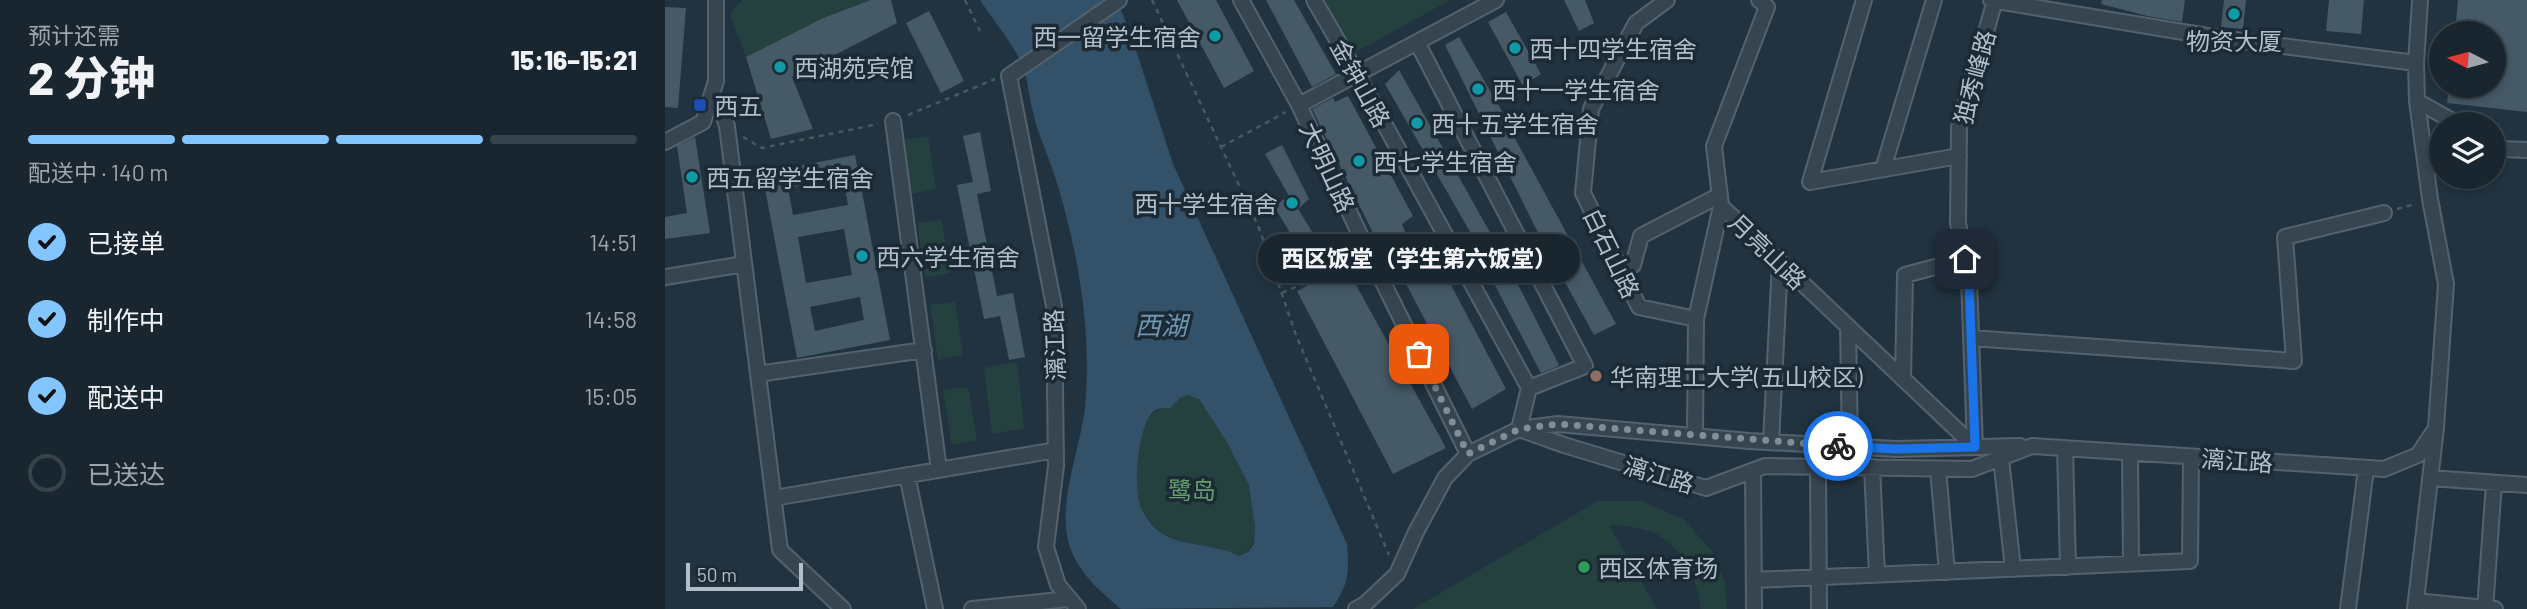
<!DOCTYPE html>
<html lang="zh">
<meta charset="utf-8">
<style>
:root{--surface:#192630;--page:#222e38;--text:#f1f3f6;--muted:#9fa5ab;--line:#37434c;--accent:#83c6ff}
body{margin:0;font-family:Barlow,"Noto Sans SC",sans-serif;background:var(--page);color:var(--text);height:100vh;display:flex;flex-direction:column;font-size:26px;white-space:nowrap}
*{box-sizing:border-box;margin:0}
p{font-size:23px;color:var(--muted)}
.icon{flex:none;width:38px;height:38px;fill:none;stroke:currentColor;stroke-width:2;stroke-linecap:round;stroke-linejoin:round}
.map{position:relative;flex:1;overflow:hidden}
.sheet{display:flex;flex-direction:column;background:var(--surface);width:665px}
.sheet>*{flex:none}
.needle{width:46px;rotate:276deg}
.buttons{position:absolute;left:1764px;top:21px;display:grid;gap:14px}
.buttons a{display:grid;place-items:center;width:77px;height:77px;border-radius:50%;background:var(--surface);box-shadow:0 4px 10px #0003,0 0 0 2px var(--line);font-size:35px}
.scale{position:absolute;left:21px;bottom:18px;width:117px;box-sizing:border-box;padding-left:7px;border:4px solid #b2bfcb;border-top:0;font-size:19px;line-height:24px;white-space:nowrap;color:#b2bfcb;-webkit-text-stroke:5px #1b2a35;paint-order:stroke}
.pin{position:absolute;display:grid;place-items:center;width:60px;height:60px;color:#fff;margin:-30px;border-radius:14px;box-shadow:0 4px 10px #0006}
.courier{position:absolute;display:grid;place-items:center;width:70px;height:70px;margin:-35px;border:5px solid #1a73e8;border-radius:50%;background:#fff;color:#222;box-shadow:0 2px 9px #0007}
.bubble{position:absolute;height:49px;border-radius:24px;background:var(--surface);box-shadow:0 4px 10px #0003,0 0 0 2px var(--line);font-size:23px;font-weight:800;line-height:49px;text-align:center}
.overview em{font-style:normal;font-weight:800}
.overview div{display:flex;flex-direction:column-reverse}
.overview{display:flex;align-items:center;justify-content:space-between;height:119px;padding:0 28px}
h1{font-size:46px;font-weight:800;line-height:52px}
.bar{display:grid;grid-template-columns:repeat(4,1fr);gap:10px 7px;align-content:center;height:84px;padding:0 28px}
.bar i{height:9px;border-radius:5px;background:var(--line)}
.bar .selected{background:var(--accent)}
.bar p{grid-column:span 4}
ol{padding:0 28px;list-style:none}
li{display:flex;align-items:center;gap:21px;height:77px}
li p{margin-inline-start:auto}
li .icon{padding:7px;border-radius:50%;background:var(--accent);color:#111;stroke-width:4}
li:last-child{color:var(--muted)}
li i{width:38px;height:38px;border:4px solid var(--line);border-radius:50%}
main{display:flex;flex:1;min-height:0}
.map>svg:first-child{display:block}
.green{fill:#244140}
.water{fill:#335269;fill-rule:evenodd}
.building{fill:#455967;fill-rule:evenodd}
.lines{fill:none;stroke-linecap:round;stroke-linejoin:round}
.minor-casing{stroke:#54626e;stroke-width:18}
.path{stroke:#425d5c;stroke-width:2.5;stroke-dasharray:5 5;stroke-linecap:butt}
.minor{stroke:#364550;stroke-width:14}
.done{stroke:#7f8e9a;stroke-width:7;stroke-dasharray:0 12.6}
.route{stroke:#1a73e8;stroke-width:9}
.culture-dot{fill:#0f9aa8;stroke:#1b2a35;stroke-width:2.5}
.transit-dot{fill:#1a4fb4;stroke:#1b2a35;stroke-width:2.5}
.education-dot{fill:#8d6e63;stroke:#1b2a35;stroke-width:2.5}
.leisure-dot{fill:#2e9e5b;stroke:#1b2a35;stroke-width:2.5}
.labels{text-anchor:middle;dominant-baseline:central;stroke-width:7;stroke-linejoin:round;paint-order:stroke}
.poi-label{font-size:24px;fill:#b2bfcb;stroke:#1b2a35;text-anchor:start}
.street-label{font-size:24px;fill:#b2bfcb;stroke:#1b2a35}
.park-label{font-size:24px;fill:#669e6b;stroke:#1b2a35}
.water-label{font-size:26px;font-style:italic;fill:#6f96b2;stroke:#1b2a35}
</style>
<main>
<section class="sheet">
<div class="overview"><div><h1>2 分钟</h1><p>预计还需</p></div><em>15:16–15:21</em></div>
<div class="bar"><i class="selected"></i><i class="selected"></i><i class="selected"></i><i></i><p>配送中 · 140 m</p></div>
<ol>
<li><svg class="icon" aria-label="check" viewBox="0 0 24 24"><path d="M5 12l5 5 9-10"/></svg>已接单<p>14:51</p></li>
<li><svg class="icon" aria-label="check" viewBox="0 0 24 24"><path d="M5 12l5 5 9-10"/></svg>制作中<p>14:58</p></li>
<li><svg class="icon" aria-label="check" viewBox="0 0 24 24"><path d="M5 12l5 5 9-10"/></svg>配送中<p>15:05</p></li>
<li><i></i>已送达</li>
</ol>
</section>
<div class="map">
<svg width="1862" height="609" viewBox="0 0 1862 609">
<rect width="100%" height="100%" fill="#213340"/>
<path class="green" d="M77,0h129l-48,18 -77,39 -16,-43z
M651,0h134l-103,57z
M263,136l8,53 -25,5 -8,-54z
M277,220l8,53 -25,5 -8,-55z
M290,302l8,53 -25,5 -8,-55z
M352,362l7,66 -32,6 -8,-66z
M303,387l9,53 -25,5 -9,-55z
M528,395l6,4c18,27 37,54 49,84 4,10 4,22 6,32 2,18 3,33 -15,41 -6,-2 -13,-6 -20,-7 -22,-6 -48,-5 -65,-23 -5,-5 -13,-16 -15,-23 -5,-18 -2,-98 26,-94l19,-13z
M933,501h44l41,18 30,33 12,31 2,26h-26c-4,-36 -25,-75 -64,-81 -9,-2 -19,-2 -28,-3l48,84h-244z"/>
<path class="water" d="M315,0h137l14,35 42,129 174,380c2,29 2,39 -14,63l-212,2c-21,-18 -44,-37 -52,-65 -12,-41 11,-94 16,-136 7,-74 -6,-153 -28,-225 -7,-25 -20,-49 -25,-75 -4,-16 -4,-31 -11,-46 -10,-21 -28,-42 -41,-62zM523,395l11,4 28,43 22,43 6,41 -1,18 -6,8 -9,4c-6,-3 -13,-6 -20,-7 -22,-6 -48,-5 -65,-22 -5,-5 -13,-17 -14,-23 -7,-20 -2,-79 14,-93 5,-4 10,-2 16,-3l10,-10z"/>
<path class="building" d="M206,0h20l6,23 -105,54 21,52 -42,10 -25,-82 77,-39z
M512,0h39l38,71 -30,17z
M601,0h28l42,74 -24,13z
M899,0h21l9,23 -15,8z
M1437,0h83l-3,22 -35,-6 -46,-12z
M1559,0h22l-3,29 -22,-2z
M1664,0h35l-3,34 -35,-3z
M1793,0h69v112l-80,-9 2,-17h45v-53h-39z
M0,7l21,1 -8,100 -13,-1z
M264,11l35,70 -23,12 -35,-70z
M841,12l35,62 -18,12 -35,-64z
M794,37l55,95 -2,1 104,191 -22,11 -54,-98 -95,-192z
M734,70l107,191 53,104 -3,2 -15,6 -53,-101 4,-2 -107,-186z
M683,96l65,120 -11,8 3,8 -27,11 -66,-134 21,-11 2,4z
M315,132l11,59 -14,3 20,102 16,-3 12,64 -16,3 -9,-44 -16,3 -27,-134 16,-3 -10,-46z
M30,137l15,96 -45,6v-22l22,-4 -10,-67z
M617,145l27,54 -11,10 38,61 9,-5 101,183 -53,26 -96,-183 21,-11 -44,-74 15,-10 -24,-42z
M190,155l35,185 -93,18 -35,-185zM178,178l5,27 -55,10 -5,-27zM179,229l8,46 -46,8 -8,-46zM195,297l4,23 -49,11 -5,-24z
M767,249l74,140 -34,20 -77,-146z"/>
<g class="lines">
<defs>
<path id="minor" d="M576,0l58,105 197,-105
M649,0l43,74 172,314 -10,41 39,-5 191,17 147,8 124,-3
M1002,0l-31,23 -45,86 -8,84 56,114 57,12
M1094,0l8,7 -53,139 7,60 254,241
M1199,0l-54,182 149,-26
M1326,0l228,38 197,25
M752,42l168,324 -56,22
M45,99l11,9 6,18 53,424 63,59
M1752,101l41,23
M634,105l70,149 99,200
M228,121l46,349
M0,142l38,-20 13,-41v-81
M1829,144l8,5 25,1
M1218,169l51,-169
M953,265h15l8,-29 79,-41
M0,277l79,-13
M1183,327l2,119
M1306,338l323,23 -9,-124 99,-24
M93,374l166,-24
M1238,379l2,-104 60,-16
M1030,435l1,-116 25,-113
M1106,442l9,-180
M1310,447l-6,-168 -11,-56 1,-96 36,-127
M1400,448l3,119
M1465,453l1,111
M1336,458l12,111
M1153,466l1,143
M1207,467l5,108
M1273,469l9,103
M1088,471l1,138
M242,475l28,134
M1765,478l97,7
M109,498l282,-48
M1089,580l436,-19 1,-104
M1751,601l79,8
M307,609l97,-10
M413,609l-20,-24 -12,-38 10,-81 -2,-160 -45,-230 110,-76
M691,609l9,-5 32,-30 19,-42 29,-54 23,-24 51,-25 45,16 142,43 59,-22 207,3 60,-23 352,23 34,-14 18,-27
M1683,609l18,-140
M1750,609l21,-181 10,-144 -16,-85 -13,-98 -1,-38 4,-63
M1820,609l9,-126"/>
</defs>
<use href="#minor" class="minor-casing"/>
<path class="path" d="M300,0l15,31
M487,0l107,228 37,107 93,220
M243,115l87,-36
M78,137l19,11 116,-24
M556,147l65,-35
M1732,209l18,-5
M617,293l73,-33"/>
<use href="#minor" class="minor"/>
</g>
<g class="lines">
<path class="done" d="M754,354l49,100 51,-25 39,-5 280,22"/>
<path class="route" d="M1173,446l58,3 79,-2 -6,-168 -4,-20"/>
</g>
<g class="culture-dot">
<circle cx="1569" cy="14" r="7"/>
<circle cx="550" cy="36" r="7"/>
<circle cx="850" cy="48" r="7"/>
<circle cx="115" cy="67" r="7"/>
<circle cx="813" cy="89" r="7"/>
<circle cx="752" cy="123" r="7"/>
<circle cx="694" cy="161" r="7"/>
<circle cx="27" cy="177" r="7"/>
<circle cx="627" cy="203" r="7"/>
<circle cx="197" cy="256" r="7"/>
</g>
<rect class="transit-dot" x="28" y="98" width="14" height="14" rx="3.5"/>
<circle class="education-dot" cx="931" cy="376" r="7"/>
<circle class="leisure-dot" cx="919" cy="567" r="7"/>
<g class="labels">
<g class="poi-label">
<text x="536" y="36" text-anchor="end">西一留学生宿舍</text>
<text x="1569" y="40" text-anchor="middle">物资大厦</text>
<text x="864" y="48">西十四学生宿舍</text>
<text x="129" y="67">西湖苑宾馆</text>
<text x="827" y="89">西十一学生宿舍</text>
<text x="49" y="105">西五</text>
<text x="766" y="123">西十五学生宿舍</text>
<text x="708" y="161">西七学生宿舍</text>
<text x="41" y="177">西五留学生宿舍</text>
<text x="613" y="203" text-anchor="end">西十学生宿舍</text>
<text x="211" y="256">西六学生宿舍</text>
<text x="945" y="376">华南理工大学(五山校区)</text>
<text x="933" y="567">西区体育场</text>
</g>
<g class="street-label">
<text transform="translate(1309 77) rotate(-75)">独秀峰路</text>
<text transform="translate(696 83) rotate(61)">金钟山路</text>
<text transform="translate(663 167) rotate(65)">大明山路</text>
<text transform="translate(1103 251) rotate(44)">月亮山路</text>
<text transform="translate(947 253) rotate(64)">白石山路</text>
<text transform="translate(389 345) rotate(-92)">漓江路</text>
<text transform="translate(1572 460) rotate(4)">漓江路</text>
<text transform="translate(994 474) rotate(17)">漓江路</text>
</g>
<g class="park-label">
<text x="527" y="489">鹭岛</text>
</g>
<g class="water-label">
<text x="496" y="324">西湖</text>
</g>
</g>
</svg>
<div class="buttons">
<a><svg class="needle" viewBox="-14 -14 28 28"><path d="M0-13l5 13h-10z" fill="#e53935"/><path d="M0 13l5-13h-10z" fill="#9fa5ab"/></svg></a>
<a><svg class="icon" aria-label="layers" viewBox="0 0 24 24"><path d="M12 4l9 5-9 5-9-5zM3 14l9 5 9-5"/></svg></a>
</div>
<div class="scale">50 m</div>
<div class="pin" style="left:754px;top:354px;background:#ea580c"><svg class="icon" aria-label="bag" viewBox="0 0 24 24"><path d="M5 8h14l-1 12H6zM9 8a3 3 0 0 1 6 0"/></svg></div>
<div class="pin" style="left:1300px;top:259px;background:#1f2937"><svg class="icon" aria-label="home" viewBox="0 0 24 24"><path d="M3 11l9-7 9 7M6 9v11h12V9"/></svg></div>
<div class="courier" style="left:1173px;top:446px"><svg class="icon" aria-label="bike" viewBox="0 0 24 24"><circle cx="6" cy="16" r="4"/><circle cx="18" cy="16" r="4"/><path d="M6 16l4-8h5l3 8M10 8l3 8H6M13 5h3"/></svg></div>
<div class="bubble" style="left:593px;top:234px;width:322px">西区饭堂（学生第六饭堂）</div>
</div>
</main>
